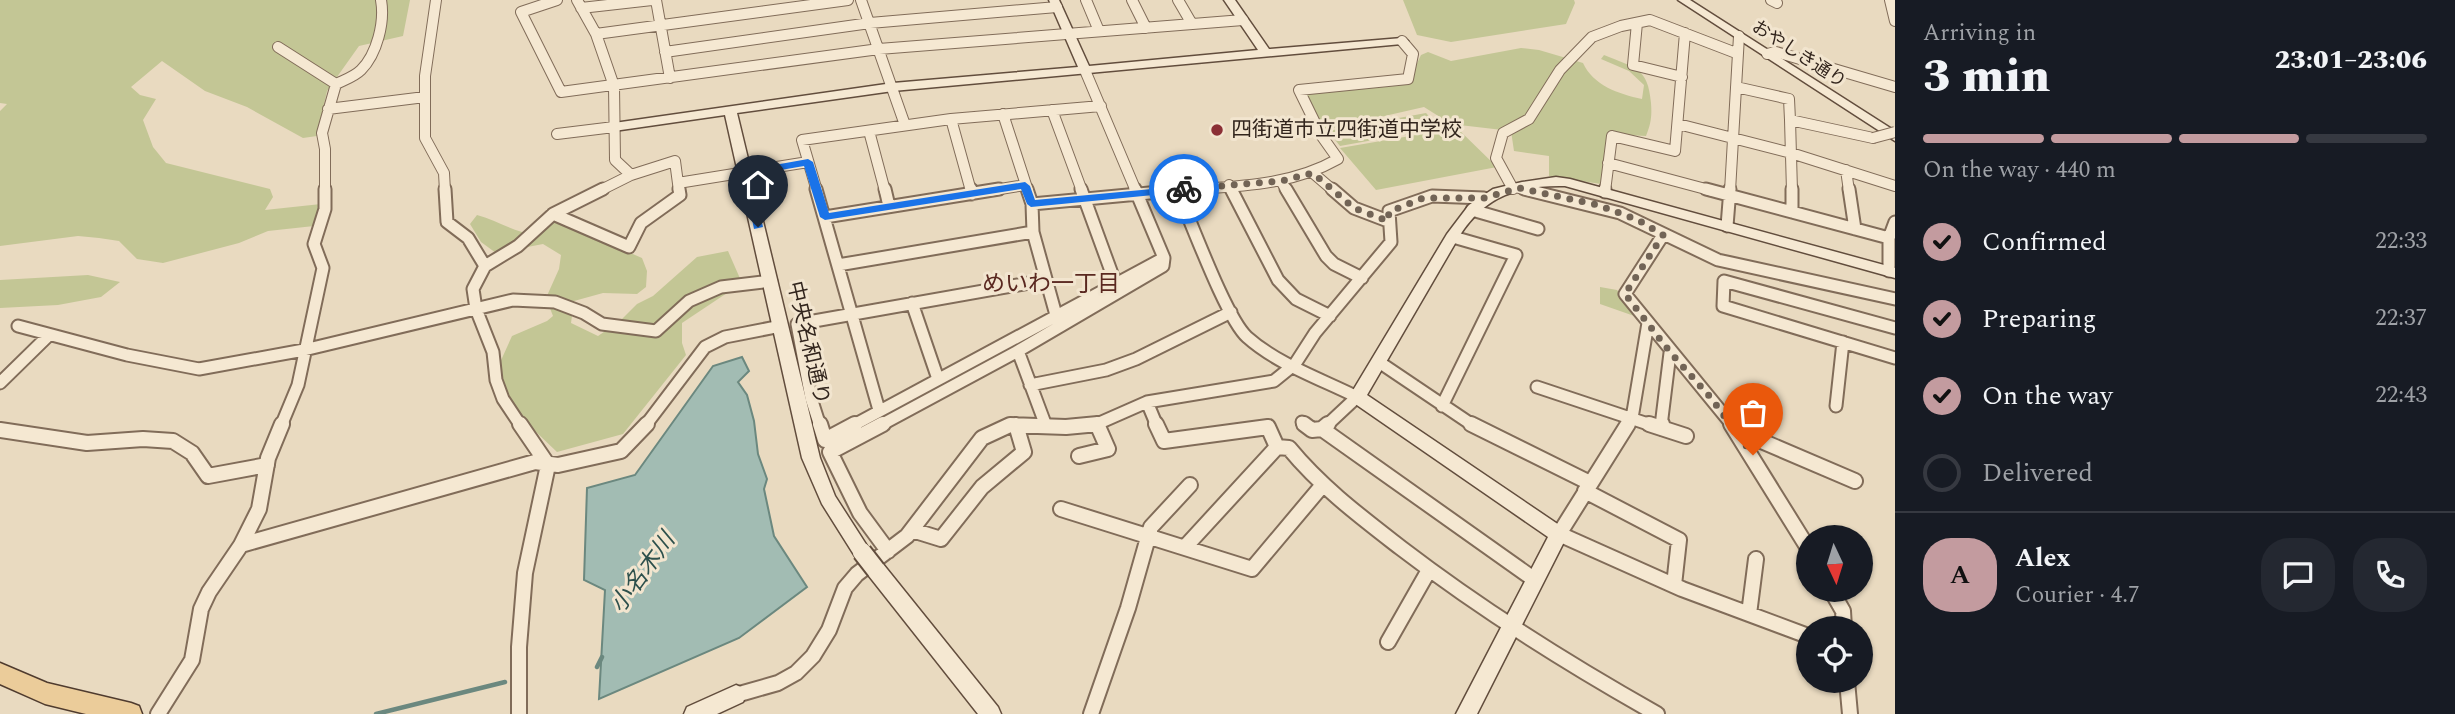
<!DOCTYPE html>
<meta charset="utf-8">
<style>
:root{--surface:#171b24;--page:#242831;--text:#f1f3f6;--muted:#9ea1a6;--line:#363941;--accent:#c39b9f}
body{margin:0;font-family:Spectral,"Noto Sans JP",serif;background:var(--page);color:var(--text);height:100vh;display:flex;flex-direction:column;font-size:26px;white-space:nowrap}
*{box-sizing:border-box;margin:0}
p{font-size:23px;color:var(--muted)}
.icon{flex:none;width:38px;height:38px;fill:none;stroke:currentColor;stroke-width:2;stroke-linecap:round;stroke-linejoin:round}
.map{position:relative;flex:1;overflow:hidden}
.drawer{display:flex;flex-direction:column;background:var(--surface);width:560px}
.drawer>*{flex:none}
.needle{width:46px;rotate:176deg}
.controls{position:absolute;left:1796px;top:525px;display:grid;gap:14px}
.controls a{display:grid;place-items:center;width:77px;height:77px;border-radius:50%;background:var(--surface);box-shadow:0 2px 5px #0004;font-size:35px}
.pin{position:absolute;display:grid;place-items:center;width:60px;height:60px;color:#fff;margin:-72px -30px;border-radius:50% 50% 50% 0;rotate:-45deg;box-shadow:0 0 7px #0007}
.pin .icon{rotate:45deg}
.courier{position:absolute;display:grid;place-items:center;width:70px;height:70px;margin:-35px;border:5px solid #1a73e8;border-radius:50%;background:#fff;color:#222;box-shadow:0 2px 9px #0007}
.head em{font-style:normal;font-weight:800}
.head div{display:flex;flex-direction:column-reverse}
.head{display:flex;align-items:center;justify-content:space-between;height:119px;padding:0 28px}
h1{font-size:46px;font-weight:800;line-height:52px}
.bar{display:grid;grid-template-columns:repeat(4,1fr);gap:10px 7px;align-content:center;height:84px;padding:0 28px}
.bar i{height:9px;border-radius:5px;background:var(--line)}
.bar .selected{background:var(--accent)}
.bar p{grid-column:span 4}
.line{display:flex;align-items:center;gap:18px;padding:0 28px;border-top:2px solid var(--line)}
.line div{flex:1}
.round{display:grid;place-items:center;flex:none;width:74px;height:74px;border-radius:28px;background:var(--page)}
ol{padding:0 28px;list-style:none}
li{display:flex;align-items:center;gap:21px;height:77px}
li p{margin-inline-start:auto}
li .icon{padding:7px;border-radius:50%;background:var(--accent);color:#111;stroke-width:4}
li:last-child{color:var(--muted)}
li i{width:38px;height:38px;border:4px solid var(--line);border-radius:50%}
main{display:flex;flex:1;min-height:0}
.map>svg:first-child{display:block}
.green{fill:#c3c695}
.water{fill:#a2bcb3;stroke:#6b887f;stroke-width:2}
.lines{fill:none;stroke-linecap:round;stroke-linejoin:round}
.stream{stroke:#6b887f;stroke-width:4.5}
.street-far2-casing{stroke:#816c59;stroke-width:12}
.street-far1-casing{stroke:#816c59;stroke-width:15}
.street-casing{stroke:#816c59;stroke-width:18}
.secondary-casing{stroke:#624d3d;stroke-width:3}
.primary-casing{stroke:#4f3b2e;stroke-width:3}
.street-far2{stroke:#f5e8d2;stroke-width:10}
.street-far1{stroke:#f5e8d2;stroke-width:11}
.street{stroke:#f5e8d2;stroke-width:14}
.secondary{fill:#f5e8d2;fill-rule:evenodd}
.primary{fill:#ebcc9a;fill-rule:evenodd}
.street-bridge-casing{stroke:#816c59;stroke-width:12;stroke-linecap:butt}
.secondary-bridge-casing{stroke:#624d3d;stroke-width:22;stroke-linecap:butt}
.street-bridge{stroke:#f5e8d2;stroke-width:10}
.secondary-bridge{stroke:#f5e8d2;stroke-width:18}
.route{fill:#1a73e8}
.done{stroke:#726456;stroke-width:7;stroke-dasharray:0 12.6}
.poi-dot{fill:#8b2f35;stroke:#f2e5cf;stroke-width:2.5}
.labels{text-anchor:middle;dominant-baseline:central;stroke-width:6;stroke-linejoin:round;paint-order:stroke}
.far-street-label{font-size:18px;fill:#32251d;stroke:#f2e5cf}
.poi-label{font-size:21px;fill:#32251d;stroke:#f2e5cf;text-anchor:start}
.street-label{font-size:21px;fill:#32251d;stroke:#f2e5cf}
.neighbourhood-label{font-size:23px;fill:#5a2820;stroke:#f2e5cf}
.water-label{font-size:23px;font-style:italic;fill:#2d504c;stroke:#f2e5cf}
</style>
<main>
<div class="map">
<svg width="1895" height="714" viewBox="0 0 1895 714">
<rect width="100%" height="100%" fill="#e9dac0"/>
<path class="green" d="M0,0h410l-7,36 -44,10 -32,45 -10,45 -14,2 -56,-31 -42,-16 -43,-30 -31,26 9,8 16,4 -13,21 10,27 13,16 104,26 3,8 -8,13 56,-6 -7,22 -46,5 -29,12 -76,20 -26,-4 -18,-18 -20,-3 -21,-2 -78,10v-135l7,-7 -7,-1z
M1403,0h171l1,3 -9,21 -115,18 -34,-7z
M1521,48l18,2 44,13c10,22 35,31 59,36l2,-14 -15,-14 -28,-12 3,-4c31,13 44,12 47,48 1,13 0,21 -5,33l-39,-2 -6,50 -52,-8v-20l-35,-5 -3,-20 -60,-7 -27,-17 -101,23 -17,-34v-4l102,-10 13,-27 7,-3 23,9z
M1426,113l14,15 -100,18 -12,-15z
M1457,128l40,39 -121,23 -36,-42z
M477,215c22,6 38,18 60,20l12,-13 17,3 76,33 5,13 -1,16 -9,7 -34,-1 -29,8 -3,22 27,13 22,-15 17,-17 16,-8 44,-39 31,-6 14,32 -60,40v20l4,12 -63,79 -66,18 -44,-42 -15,-43 14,-31 35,-15 6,-5 -7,-18 13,-29 2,-14 -18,-11 -47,9 -15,-11 -11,-18z
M88,275l32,7 -19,15 -43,8 -58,3v-28z
M1600,287l17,3 23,28 -40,-14z"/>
<path class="water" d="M742,357l7,14 -11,11 9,13 7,26 4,33 9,25 -3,10 10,47 33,51 -68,51 -140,61 6,-109 -21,-10 3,-92 48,-13 78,-109z"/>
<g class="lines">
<path class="stream" d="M597,667l5,-10
M376,714l129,-32"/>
<defs>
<path id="street-far2" d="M436,0l-11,76v62l19,35 1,18
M557,0l-36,12 40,80 318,-43 364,-29
M577,0l19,34 18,52 1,74 16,15
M656,0l14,78
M861,0l44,125
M1086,0l13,31
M1132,0l14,28
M1178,0l14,24
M1771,0l6,3
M1890,0l5,21
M581,8l71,-8
M1637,23l-4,42 49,12
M596,34l252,-34
M278,47l58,37
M665,52l205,-29 187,-16
M1767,54l9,-2 119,35
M1084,68l52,123
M1736,87l53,12 1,21
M328,109l97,-12
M1052,110l30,81
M1003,114l25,77
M951,119l20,72
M1678,124l113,29 104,33
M869,131l16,60
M557,134l57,-7
M1608,163l105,28
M1846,170l3,21
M1313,173l21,18
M1281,181l6,10
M678,183l130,-21
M1229,185l3,6
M1519,188l12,3
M1513,189l-17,-31 7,-25 26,-14 31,-49 32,-33 29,-11 29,-6 86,33
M325,191v-42l-3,-16 14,-49c8,-4 18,-7 25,-14 16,-16 24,-48 20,-70
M599,191l32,-16 44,-14 4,30
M817,191l-15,-51 149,-21 150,-13
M988,191l37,-6
M1173,191c57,-5 114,-3 165,-32l-17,-24 -22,-45 109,-11 5,-25 -11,-13
M1605,191l7,-55 63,15 10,-118
M1730,191l9,-155
M1792,191l-2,-71 83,18"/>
<path id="street-far1" d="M445,189l2,33 21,16 17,28
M816,189l63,221
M885,189l4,17
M971,189l1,5
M1027,189l5,15 1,28 23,83
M1081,189l34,93
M1231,189l47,91 18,19 34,17
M1286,189l40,67 8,8 28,14
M1332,189l22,19 34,13
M1524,189l96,24 98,47 177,39
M1706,189l183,49
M1792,189v23
M1849,189l6,40
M1177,190c14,31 49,128 70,147 30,27 74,42 110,60l-31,29
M1605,192v-3
M1032,204l160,-15
M1472,210l66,19
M553,214l76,33 12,-24 39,-28 -1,-6
M553,214l50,-25
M825,217l174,-28
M1727,226l3,-37
M1663,235l-38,59 108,132
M838,265l195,-33
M1889,271v-33l6,-16
M912,303l26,76
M18,326l109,29 72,14 105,-19 209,-50 42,2 29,11 18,11 54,7 33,-30 32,-14 50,-6
M1895,328l-171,-47 -1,25 172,52
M1018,351l28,75
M1379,362l95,64
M0,383l49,-48
M1030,385l76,-15 30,-11 95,-47
M1537,387l117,39
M1147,402l10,24
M1442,406l74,-151 -63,-18
M1836,406l7,-64
M1302,422l4,4
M281,426l17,-41 25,-117 -9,-24 11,-35v-20
M521,426l-18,-27 -7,-19 -3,-28 -17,-43 -3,-20 12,-23 33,-20 35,-32
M645,426l60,-79 20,-10 56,-11
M820,426l-9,-28 -14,-74 249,-44
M852,426l312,-168
M879,426l139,-75 145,-85 1,-8 -29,-69
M1009,426h15
M1081,426l16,-2 50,-22 127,-21 21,-17 20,-31 76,-91 -2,-31 43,-15 52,2
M1627,426l5,-8 16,-95
M1661,426l9,-73"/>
<path id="street" d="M820,424l5,16 30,-16
M883,424l-53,28 30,61 28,38
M1156,424l8,17 104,-14 9,20
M1304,424l8,6 10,-1 213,151
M1471,424l119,59
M1628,424l-69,110 123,55 126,47
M1649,424l37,12
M1731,424l77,124
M1661,428l1,-4
M1322,429l6,-5
M0,430l87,13 56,-4 30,2 19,12 16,23 59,-11
M1738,431l117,50
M1079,456l29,-7 -11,-25
M1585,491l94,49 -5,45
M1061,509l191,60 69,-82
M912,530l29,9 41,-52 42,-35 -8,-27
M241,545l294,-83 23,3 63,-14 26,-27
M1186,546l91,-99 12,1c32,39 72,69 112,100 81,62 167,116 256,166
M1831,590l12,21 1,17
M1749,614l7,-55
M1388,642l41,-72
M1847,681l3,33
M736,695l42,-12 18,-10 17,-17 16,-26 16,-42 12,-14 50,-38 75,-98 28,-13 56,2 32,-3
M158,714l34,-54 9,-51 8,-17 32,-47 18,-36 9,-51 14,-34
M519,714v-67l6,-74 23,-108 -28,-41
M1091,714l37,-106 23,-81 39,-42"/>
<path id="secondary" d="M1049,0h10l30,66 169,-16 -34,-50h11l34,49 133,-11 6,3 -6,3 -509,47 -156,22 83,345 15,38 36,56 -3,6 -6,2 -6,-2 -34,-54 -20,-46 -77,-343 -111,16 -6,-4 6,-4 279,-40 185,-16z
M1678,0h12l205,131v10z
M1556,177l14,2 325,89v10l-330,-92c-46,-1 -79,9 -105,49l-93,160 198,134 3,5 -91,180h-21l92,-177 -197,-136 -2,-4 98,-163 22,-29 24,-16 29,-7z
M876,562l7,2 115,143 3,7h-23l-109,-138 -2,-6 2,-6z
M736,685l7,3 3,7 -3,7 -26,12h-33l3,-7z"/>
<path id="primary" d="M0,663l47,20 84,20 8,3 3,8h-56l-41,-10 -45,-20z"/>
</defs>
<use href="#street-far2" class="street-far2-casing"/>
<use href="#street-far1" class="street-far1-casing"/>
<use href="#street" class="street-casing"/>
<use href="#secondary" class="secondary-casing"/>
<use href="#primary" class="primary-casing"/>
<use href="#street-far2" class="street-far2"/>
<use href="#street-far1" class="street-far1"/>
<use href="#street" class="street"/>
<use href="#secondary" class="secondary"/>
<use href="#primary" class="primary"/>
<defs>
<path id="street-bridge" d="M1873,138l22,-6"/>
<path id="secondary-bridge" d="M862,552l14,18"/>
</defs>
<use href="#street-bridge" class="street-bridge-casing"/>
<use href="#secondary-bridge" class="secondary-bridge-casing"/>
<use href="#street-bridge" class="street-bridge"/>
<use href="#secondary-bridge" class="secondary-bridge"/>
</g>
<path class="route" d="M808,159l5,3 16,51 196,-31 5,4 5,14 149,-14 5,3 -5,3 -153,15 -4,-3 -6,-15 -196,31 -5,-3 -16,-51 -53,9 12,52 -9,2 -12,-58z"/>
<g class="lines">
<path class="done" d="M1184,189l97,-8 32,-8 41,35 34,13 1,-9 34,-14h61l35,-10 79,17 40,15 25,15 -38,59 45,58 41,46 42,57"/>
</g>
<circle class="poi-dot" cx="1217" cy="130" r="7"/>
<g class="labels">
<g class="far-street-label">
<text transform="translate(1799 54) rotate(33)">おやしき通り</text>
</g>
<g class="poi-label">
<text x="1231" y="130">四街道市立四街道中学校</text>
</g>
<g class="street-label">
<text transform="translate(808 343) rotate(77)">中央名和通り</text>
</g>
<g class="neighbourhood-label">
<text x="1051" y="284">めいわ一丁目</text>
</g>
<g class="water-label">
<text transform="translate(643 573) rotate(-54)">小名木川</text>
</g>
</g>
</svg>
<div class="controls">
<a><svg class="needle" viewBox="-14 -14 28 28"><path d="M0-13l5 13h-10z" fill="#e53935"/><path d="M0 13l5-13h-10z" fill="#9ea1a6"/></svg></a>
<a><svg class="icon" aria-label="locate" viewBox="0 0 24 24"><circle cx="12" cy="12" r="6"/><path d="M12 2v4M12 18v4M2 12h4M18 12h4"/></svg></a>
</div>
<div class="pin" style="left:1753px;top:455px;background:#ea580c"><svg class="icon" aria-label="bag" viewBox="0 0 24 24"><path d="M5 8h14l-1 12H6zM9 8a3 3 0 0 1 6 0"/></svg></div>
<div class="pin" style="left:758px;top:227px;background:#1f2937"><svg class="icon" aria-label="home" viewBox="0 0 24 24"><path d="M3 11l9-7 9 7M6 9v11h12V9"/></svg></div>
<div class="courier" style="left:1184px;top:189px"><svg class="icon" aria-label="bike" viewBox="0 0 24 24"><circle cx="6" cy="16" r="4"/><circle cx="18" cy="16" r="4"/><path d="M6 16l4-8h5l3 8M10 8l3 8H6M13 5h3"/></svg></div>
</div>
<section class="drawer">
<div class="head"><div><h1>3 min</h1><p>Arriving in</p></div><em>23:01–23:06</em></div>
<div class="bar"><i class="selected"></i><i class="selected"></i><i class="selected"></i><i></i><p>On the way · 440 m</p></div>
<ol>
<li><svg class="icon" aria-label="check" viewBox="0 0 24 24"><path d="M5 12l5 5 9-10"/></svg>Confirmed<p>22:33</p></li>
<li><svg class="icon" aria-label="check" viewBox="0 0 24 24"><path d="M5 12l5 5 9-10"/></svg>Preparing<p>22:37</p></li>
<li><svg class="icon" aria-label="check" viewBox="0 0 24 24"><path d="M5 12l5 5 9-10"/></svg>On the way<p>22:43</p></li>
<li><i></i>Delivered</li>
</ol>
<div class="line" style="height:126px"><b class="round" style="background:var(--accent);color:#111">A</b><div><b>Alex</b><p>Courier · 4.7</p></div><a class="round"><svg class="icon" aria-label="chat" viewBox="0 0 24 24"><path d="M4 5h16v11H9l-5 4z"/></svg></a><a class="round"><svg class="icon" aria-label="phone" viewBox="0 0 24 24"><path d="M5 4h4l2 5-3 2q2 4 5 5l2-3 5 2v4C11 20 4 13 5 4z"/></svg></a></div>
</section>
</main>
